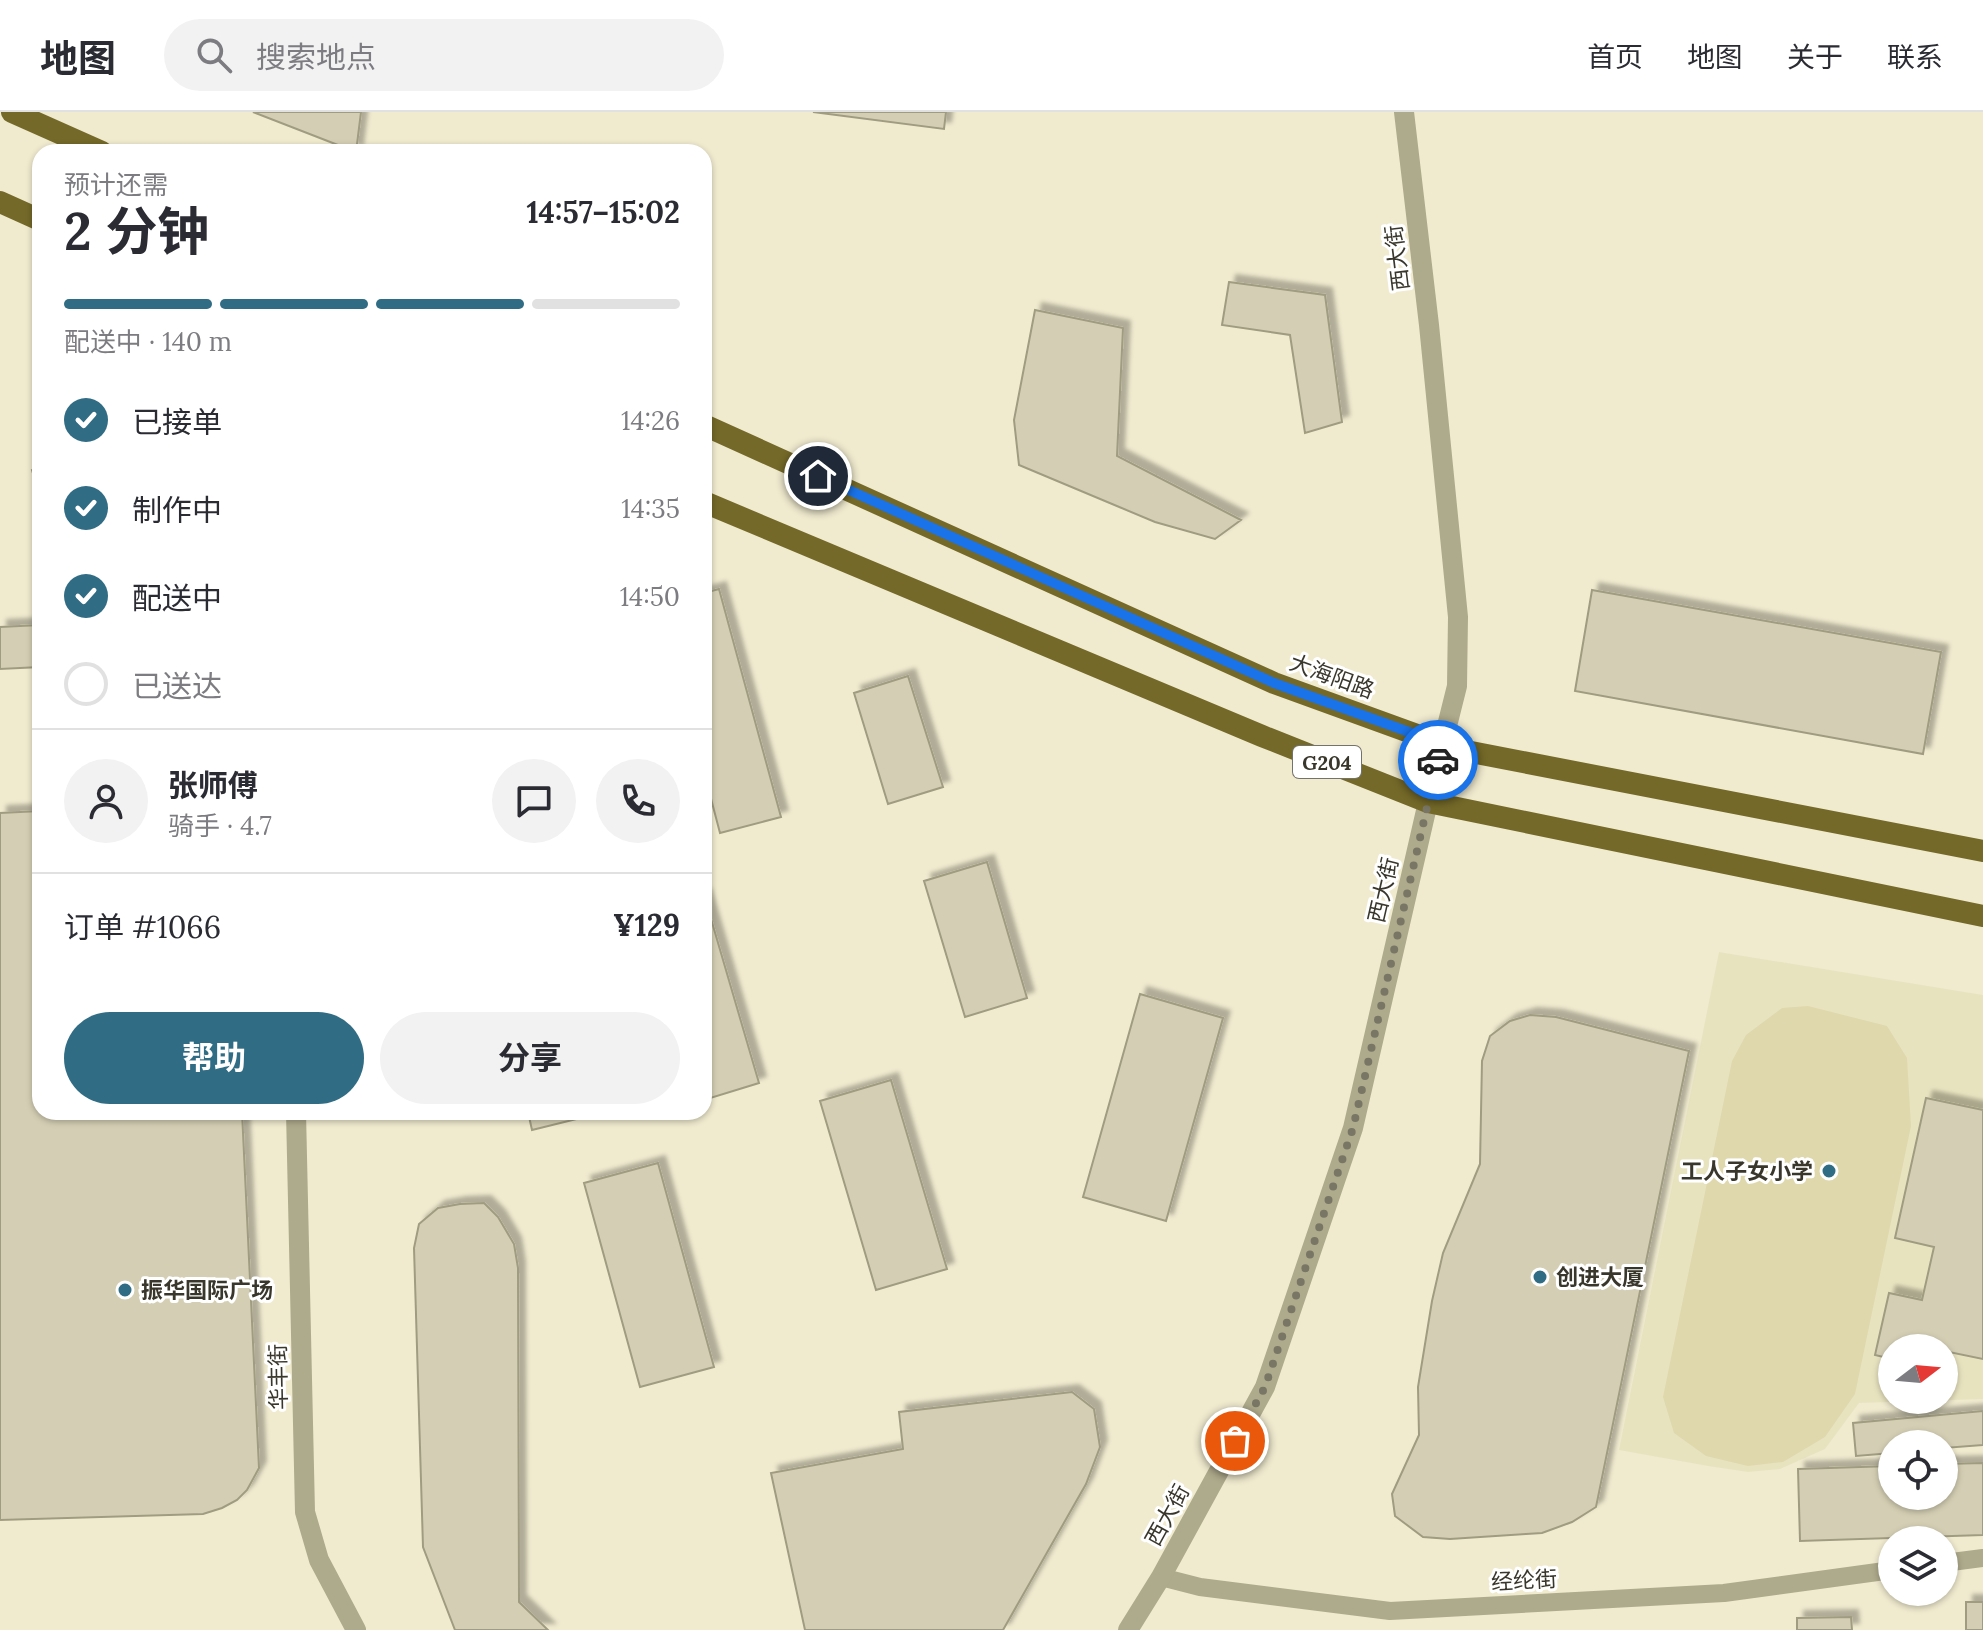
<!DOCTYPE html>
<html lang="zh">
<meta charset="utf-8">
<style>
:root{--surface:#fff;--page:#f2f2f3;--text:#2b2b33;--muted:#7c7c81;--line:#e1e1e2;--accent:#306c84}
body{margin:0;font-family:Lora,"Noto Sans SC",serif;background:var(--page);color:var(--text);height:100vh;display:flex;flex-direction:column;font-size:30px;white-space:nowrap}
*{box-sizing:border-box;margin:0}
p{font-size:26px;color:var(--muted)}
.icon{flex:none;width:44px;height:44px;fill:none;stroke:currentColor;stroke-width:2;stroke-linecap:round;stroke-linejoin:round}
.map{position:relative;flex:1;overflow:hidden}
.drawer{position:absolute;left:32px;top:32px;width:680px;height:976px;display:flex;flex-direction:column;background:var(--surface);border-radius:24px;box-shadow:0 2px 6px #0004}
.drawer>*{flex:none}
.needle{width:52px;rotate:74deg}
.controls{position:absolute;left:1878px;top:1222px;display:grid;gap:16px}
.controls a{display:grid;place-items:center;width:80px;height:80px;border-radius:50%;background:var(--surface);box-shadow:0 2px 6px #0004;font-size:40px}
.pin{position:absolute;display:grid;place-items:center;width:68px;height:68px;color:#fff;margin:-34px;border:4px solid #fff;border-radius:50%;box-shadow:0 2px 8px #0007}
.courier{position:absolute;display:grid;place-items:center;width:80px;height:80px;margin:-40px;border:6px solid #1a73e8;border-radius:50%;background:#fff;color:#222;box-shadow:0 2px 10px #0007}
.summary em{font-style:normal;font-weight:700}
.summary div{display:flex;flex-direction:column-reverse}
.summary{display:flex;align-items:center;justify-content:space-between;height:136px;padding:0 32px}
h1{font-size:52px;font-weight:700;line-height:60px}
.bar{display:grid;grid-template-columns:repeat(4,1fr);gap:12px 8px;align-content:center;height:96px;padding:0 32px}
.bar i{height:10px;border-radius:6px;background:var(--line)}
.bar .active{background:var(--accent)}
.bar p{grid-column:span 4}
.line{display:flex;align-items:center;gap:20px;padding:0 32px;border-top:2px solid var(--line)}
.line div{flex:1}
.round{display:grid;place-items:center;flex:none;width:84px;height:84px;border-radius:42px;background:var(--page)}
ol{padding:0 32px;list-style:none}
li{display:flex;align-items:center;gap:24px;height:88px}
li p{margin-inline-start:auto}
li .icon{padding:8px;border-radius:50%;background:var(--accent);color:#fff;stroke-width:4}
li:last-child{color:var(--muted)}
li i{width:44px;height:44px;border:4px solid var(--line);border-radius:50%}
.button{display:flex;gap:16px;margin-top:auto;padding:16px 32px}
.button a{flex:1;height:92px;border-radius:48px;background:var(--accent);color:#fff;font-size:32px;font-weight:700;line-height:92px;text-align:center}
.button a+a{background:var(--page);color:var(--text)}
header{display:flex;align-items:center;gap:48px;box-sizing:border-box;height:112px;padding:0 40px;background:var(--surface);border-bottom:2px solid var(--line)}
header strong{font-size:38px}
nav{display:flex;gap:44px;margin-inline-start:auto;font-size:28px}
.search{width:560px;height:72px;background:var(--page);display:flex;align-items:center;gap:20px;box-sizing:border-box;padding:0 28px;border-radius:44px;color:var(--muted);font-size:30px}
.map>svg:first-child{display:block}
.built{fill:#e8e3bf;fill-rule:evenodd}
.pitch{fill:#dfd8ac}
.building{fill:#d4cfb4;stroke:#a09c82;stroke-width:2;filter:url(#shadow)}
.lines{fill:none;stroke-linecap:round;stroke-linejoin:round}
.service{stroke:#aeaa8c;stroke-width:18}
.minor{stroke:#aeaa8c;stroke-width:20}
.tertiary{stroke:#aeaa8c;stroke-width:20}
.trunk{stroke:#746928;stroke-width:22}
.done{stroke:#797665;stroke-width:8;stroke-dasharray:0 14.4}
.route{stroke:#1a73e8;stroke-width:10}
.poi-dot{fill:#306c84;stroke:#fff;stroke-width:3}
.labels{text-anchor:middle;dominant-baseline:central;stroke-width:6;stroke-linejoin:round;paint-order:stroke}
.shield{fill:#fff;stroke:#74736b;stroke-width:2}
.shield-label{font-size:20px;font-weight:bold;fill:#39372c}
.street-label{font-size:22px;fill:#39372c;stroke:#fff}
.poi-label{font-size:22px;font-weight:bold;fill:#39372c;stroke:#fff;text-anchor:start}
</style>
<header>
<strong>地图</strong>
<div class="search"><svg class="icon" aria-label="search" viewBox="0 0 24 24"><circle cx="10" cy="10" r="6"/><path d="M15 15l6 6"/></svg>搜索地点</div>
<nav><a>首页</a><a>地图</a><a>关于</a><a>联系</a></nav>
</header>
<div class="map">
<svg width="1983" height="1518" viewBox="0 0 1983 1518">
<defs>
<filter id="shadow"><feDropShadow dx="7" dy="-7" stdDeviation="2" flood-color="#0004"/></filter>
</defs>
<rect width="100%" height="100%" fill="#f0ebcf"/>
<path class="built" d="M1719,840l264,43v404l-124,4 -34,46 -45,20 -32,3 -40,-6 -89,-16zM1892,1236h52v52h-52z"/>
<path class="pitch" d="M1808,894l79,20 20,32 4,68 -56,268 -30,43 -42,25 -35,4 -42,-10 -32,-23 -11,-36 69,-336 14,-26 36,-27z"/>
<path class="building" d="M253,0h108l-5,40z
M813,0h133l-2,17z
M1229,170l96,13 17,127 -37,11 -15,-98 -68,-10z
M1035,198l88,18 -6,128 124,64 -26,19 -60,-17 -136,-57 -5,-45z
M40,355v29l-8,-26z
M719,477l62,228 -61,16 -16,-61v-179z
M1592,478l349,62 -18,102 -348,-63z
M40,513v42l-40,2v-42z
M908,564l35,111 -55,17 -34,-111z
M40,699v301h202l17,356 -12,22 -10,10 -15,8 -19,6 -203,6v-707z
M987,750l40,136 -62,19 -41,-136z
M704,783l55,188 -55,17z
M1140,882l83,24 -57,203 -83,-24z
M1530,903l26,2 133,34 -93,456 -24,15 -30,11 -92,6 -27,-2 -28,-21 -3,-22 27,-59 -1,-48 14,-86 11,-48 37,-89 2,-103 8,-25 20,-15z
M891,968l56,189 -71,21 -56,-189z
M1926,986l57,12v249l-39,-8v-3h-52v11l-17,-4 14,-62 33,7 12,-53 -39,-9z
M528,1000h73v1l-69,17z
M658,1051l56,204 -74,20 -56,-204z
M484,1091l14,14 16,27 4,24 1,334 29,28h-93l-32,-83 -9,-299 5,-24 19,-16 22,-4z
M1072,1280l22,17 6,38 -14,37 -83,146h-198l-34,-157 132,-24 -4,-37z
M1983,1299v34l-39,3v-4h-52v9l-36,3 -3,-33z
M1983,1351v72l-183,6 -2,-72 94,-3v30h52v-32z
M1966,1490h17v28h-17z
M1851,1505l1,13h-55v-12z"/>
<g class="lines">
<path class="service" d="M1944,1451l39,-5
M1161,1465l39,10 190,24 334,-18 168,-23"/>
<path class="minor" d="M296,1000l9,400 14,48 37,70"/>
<path class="tertiary" d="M1128,1518l33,-53 104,-190 88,-259 75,-326 29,-116 1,-69 -29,-292 -25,-213"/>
<path class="trunk" d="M12,0l90,40
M0,90l40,18
M704,313l570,258 168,61 24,7 517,100
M704,390l558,234 166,66 555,114"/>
</g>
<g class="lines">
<path class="done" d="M1235,1329l30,-54 88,-259 85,-368"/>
<path class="route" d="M818,364l456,207 168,61 -4,16"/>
</g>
<g class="poi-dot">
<circle cx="1829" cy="1059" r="8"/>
<circle cx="1540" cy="1165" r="8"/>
<circle cx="125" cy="1178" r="8"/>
</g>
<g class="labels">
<rect class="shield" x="1293" y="634" width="68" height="32" rx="6"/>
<g class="shield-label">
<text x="1327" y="650">G204</text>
</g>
<g class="street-label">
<text transform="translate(1397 146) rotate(-97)">西大街</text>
<text transform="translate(1332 564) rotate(20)">大海阳路</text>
<text transform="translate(1383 778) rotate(-77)">西大街</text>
<text transform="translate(278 1265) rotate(-91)">华丰街</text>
<text transform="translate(1167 1403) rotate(-61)">西大街</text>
<text transform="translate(1524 1468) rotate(-3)">经纶街</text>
</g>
<g class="poi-label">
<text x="1813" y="1059" text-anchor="end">工人子女小学</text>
<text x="1556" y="1165">创进大厦</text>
<text x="141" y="1178">振华国际广场</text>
</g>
</g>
</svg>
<div class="controls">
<a><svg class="needle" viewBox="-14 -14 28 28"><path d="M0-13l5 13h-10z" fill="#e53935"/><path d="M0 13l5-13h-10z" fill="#7c7c81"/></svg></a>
<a><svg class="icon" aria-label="locate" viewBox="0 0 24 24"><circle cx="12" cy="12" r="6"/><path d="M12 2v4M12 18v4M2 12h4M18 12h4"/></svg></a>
<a><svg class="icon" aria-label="layers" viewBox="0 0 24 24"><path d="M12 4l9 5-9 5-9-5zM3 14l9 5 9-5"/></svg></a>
</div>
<div class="pin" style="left:1235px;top:1329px;background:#ea580c"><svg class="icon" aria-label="bag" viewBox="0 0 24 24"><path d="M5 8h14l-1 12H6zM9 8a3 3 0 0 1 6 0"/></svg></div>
<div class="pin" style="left:818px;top:364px;background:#1f2937"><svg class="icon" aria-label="home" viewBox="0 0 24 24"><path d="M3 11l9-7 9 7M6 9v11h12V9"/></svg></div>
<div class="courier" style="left:1438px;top:648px"><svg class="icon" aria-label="car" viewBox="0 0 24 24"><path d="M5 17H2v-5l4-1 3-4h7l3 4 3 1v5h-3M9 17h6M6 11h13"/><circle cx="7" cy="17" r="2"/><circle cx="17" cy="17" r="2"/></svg></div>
<section class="drawer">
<div class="summary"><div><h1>2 分钟</h1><p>预计还需</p></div><em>14:57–15:02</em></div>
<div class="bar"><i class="active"></i><i class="active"></i><i class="active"></i><i></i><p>配送中 · 140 m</p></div>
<ol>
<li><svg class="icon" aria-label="check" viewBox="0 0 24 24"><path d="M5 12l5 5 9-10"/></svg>已接单<p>14:26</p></li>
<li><svg class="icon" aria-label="check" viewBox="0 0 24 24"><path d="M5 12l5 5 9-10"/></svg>制作中<p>14:35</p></li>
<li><svg class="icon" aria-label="check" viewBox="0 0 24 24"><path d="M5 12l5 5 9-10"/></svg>配送中<p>14:50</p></li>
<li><i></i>已送达</li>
</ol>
<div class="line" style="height:144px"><a class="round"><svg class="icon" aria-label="person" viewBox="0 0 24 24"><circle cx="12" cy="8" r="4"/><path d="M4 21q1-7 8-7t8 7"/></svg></a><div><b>张师傅</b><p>骑手 · 4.7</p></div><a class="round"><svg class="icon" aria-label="chat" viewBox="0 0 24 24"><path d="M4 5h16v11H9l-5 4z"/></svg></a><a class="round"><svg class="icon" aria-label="phone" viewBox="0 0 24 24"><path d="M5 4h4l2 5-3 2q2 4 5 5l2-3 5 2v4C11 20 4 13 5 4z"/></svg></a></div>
<div class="line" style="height:104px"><div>订单 #1066</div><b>¥129</b></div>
<div class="button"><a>帮助</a><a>分享</a></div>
</section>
</div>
